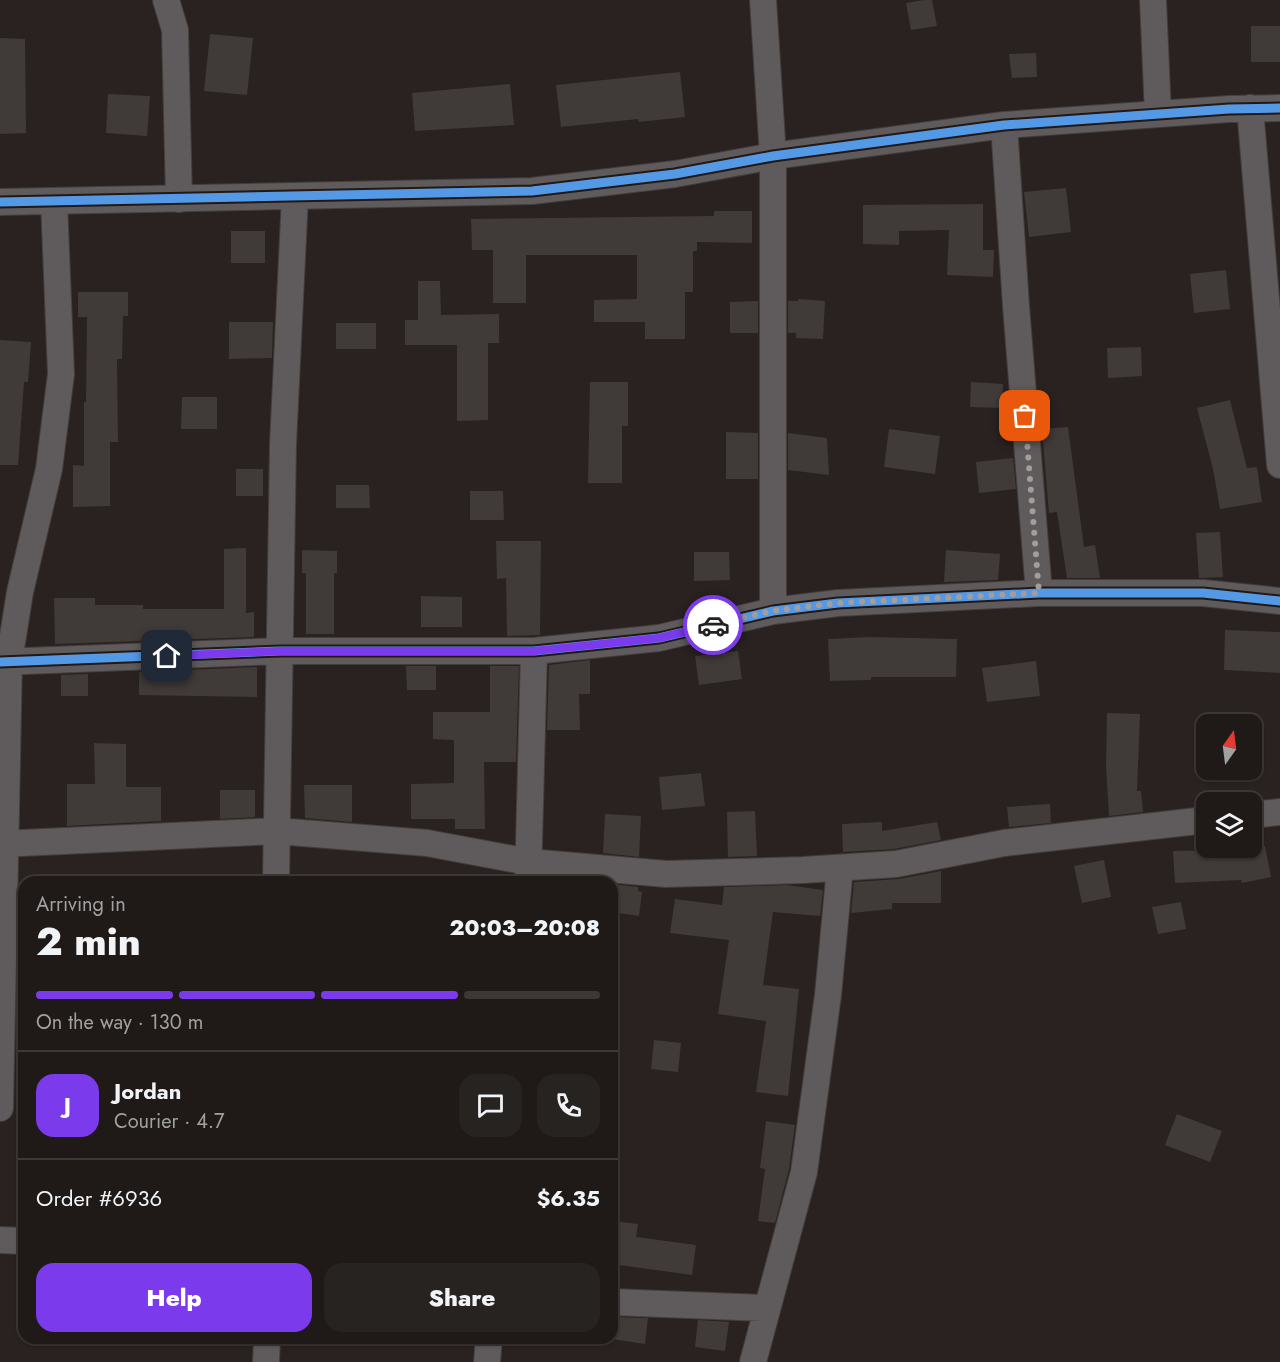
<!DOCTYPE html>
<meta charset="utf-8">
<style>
:root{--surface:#1f1a18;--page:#272321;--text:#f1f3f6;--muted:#a1a1a2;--line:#3c3837;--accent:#7c3aed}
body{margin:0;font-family:Jost,sans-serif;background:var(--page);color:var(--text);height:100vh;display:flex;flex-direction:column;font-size:22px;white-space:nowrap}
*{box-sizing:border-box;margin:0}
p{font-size:20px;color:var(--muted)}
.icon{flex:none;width:33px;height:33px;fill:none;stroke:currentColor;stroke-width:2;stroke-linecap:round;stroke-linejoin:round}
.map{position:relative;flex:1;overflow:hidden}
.details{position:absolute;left:18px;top:876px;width:600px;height:468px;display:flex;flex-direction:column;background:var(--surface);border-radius:18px;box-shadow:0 2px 4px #0004,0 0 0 2px var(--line)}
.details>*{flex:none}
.needle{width:39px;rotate:14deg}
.buttons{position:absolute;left:1196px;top:714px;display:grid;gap:12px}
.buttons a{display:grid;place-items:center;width:66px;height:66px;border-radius:12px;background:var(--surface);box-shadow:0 2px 4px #0004,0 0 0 2px var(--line);font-size:30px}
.pin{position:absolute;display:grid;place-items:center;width:51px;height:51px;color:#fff;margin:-26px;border-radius:12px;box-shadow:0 3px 9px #0006}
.courier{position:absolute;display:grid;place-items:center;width:60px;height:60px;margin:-30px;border:4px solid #7c3aed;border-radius:50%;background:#fff;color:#222;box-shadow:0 2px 8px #0007}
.head em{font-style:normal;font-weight:800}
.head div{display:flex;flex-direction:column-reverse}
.head{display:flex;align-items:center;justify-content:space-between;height:102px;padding:0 18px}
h1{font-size:39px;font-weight:800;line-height:45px}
.bar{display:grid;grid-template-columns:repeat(4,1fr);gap:9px 6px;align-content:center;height:72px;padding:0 18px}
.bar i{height:8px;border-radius:4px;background:var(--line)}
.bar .active{background:var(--accent)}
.bar p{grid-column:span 4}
.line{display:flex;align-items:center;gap:15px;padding:0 18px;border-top:2px solid var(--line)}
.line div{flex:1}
.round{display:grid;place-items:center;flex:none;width:63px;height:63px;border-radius:18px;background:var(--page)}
.action{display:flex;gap:12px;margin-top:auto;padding:12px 18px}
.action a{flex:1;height:69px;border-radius:18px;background:var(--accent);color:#fff;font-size:24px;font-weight:800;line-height:69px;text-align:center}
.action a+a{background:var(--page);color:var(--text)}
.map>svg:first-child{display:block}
.building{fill:#403a38}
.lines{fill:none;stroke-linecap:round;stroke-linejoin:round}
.minor-casing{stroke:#433d3b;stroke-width:28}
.minor{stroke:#5f5b5c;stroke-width:26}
.cycleway-casing{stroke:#231813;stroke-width:13}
.cycleway{stroke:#5399e6;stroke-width:9}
.done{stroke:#a59d9a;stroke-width:6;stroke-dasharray:0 10.8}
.route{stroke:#7c3aed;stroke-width:8}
</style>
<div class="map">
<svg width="1280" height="1362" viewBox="0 0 1280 1362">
<rect width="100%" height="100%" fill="#292220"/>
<path class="building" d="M924,0h8l5,26 -26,4 -5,-27z
M1251,26h29v36h-29z
M210,34l43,4 -6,57 -43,-4z
M0,38l25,1 1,94 -26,1z
M1036,53l1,24 -25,1 -3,-24z
M680,72l5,45 -46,5 -1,-3 -77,8 -5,-42z
M510,84l4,41 -99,6 -3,-38z
M108,94l42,2 -3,40 -41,-3z
M1066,188l5,44 -42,5 -5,-45z
M983,204v46h11l-1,27 -46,-2 2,-45 -50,1v14l-36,-1v-39z
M714,211h38v32l-55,-1v9h-4v41h-8v47h-40v-17h-51v-22l43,-1v-44h-111v48h-33v-53h-21l-1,-31 243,-3z
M231,231h34v32h-34z
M1226,270l4,39 -36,4 -4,-39z
M418,281h22l1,34 58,-1v29h-11v77l-31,1v-76h-52v-25h13z
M78,292h50v24h-5l-1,43h-5l1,83h-8v64l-37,1v-42l11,1v-64h2l1,-85h-9z
M798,299l27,2 -2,38 -27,-1v-5h-8v-32h10z
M758,301v32h-28v-31z
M229,322h44l-1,36 -43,1z
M336,323h40v26h-40z
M0,340l31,2 -3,40h-4l-6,83h-18z
M1141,347l1,29 -34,2 -1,-30z
M590,382h38v44h-6v57h-34z
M971,382l32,2 -1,24 -32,-1z
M182,397h35v32h-36z
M1230,400l17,68 10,-1 5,35 -42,7 -7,-40 -16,-61z
M1068,427l16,120 11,-2 5,33h-33l-10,-66 -8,1 -7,-84z
M889,429l51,7 -5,38 -51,-7z
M726,432l32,1v46h-32z
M788,433l39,5 2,37 -41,-5z
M1013,458l3,31 -37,4 -3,-31z
M236,469h27v27h-27z
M336,485h33l1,23h-34z
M470,491h33l1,29h-34z
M1220,532l3,45 -24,1 -3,-45z
M496,541h45l-1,94 -33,1 -1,-58 -9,1z
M246,548v65l8,-1v25l-199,7 -1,-46h41v7h48v4h81v-60z
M302,550l35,1v22h-3v61h-28v-61h-4z
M946,550l54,4 -2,26 -54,2z
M694,552h35l1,28 -36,1z
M421,596l41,1v30h-41z
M1225,630l55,2v41l-56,-3z
M869,637l88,2 -1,38h-85v3l-41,1 -2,-42z
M738,651l4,28 -43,6 -4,-29z
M590,660v34h-11l1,36h-33l2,-65z
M1036,661l4,35 -53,6 -5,-34z
M406,666h30v24h-29z
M490,666h29l-3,96h-32l1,67h-30v-10h-44v-35l43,-1v-43l-21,-1v-27h57z
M257,667v30l-118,-2v-23z
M88,674v22h-27v-21z
M1107,713l33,1 -3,77h4l2,21 -34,4 -3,-49z
M94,743l32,1v43h35v34l-94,5v-42h28z
M701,773l4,33 -43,4 -3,-33z
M304,785h48v37l-47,-4z
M220,790h35v27l-35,2z
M1050,804l1,19 -42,4 -2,-20z
M755,811l2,45 -29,1 -1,-45z
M605,814l36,2 -2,41 -36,-4z
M882,822v9l55,-9 4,18 -47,9 -51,3 -1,-28z
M1265,846l6,31 -29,6 -1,-3 -66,3 -2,-32 48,-1v4z
M1104,860l7,37 -29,6 -8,-37z
M941,871v32h-49v6l-41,4 3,-31 45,-3z
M612,884l26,3v4l4,1 -3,24 -27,-4z
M787,885l36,5 -3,26 -47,-4 -10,73 36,4 -11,107 -32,-4 10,-71 -48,-7 11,-74 -59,-7 5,-34 47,6 2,-18z
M1181,902l5,27 -28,5 -6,-27z
M654,1040l27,3 -3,29 -27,-3z
M1177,1114l45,17 -12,31 -45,-17z
M766,1121l29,4 -6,44 -14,54 -17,-2 7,-52 -5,-1z
M612,1221l26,3 -2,13 60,8 -4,30 -80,-11z
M612,1317l36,1 -3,26 -33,-5z
M698,1320l31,2 -4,29 -30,-4z"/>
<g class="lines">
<defs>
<path id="minor" d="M166,0l9,30 4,169
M763,0l10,156v455
M1153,0l5,114
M1250,108l30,357
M1004,125l12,181 23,287
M0,202l532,-11 143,-17 98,-18 231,-31 225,-16 51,-1
M0,662l280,-11h254l125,-13 114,-27 65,-8 201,-10h164l77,8
M1251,815l29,-3
M0,844l277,-13 150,12 102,19 137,12 137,-4 93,-6 108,-21 202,-23
M276,882l7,-438 12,-248
M528,882l6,-231
M0,1108l9,-447 11,-69 29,-123 12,-95 -7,-173
M0,1240l24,1
M612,1302l153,6
M266,1362l1,-24
M487,1362l2,-24
M753,1362l51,-190 24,-177 12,-127"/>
</defs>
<use href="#minor" class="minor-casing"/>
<use href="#minor" class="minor"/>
<defs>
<path id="cycleway" d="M0,202l532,-11 143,-17 98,-18 231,-31 225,-16 51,-1
M0,662l280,-11h254l125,-13 114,-27 65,-8 201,-10h164l77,8"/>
</defs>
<use href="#cycleway" class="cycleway-casing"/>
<use href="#cycleway" class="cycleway"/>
</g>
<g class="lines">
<path class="done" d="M713,625l59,-14 66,-8 201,-10 -14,-177"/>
<path class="route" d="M167,656l113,-5h254l125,-13 54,-13"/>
</g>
</svg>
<div class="buttons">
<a><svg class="needle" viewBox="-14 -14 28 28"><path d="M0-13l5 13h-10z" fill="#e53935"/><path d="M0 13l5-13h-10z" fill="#a1a1a2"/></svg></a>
<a><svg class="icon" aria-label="layers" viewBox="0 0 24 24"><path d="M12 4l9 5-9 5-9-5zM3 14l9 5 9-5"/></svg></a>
</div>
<div class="pin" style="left:1025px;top:416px;background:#ea580c"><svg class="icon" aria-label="bag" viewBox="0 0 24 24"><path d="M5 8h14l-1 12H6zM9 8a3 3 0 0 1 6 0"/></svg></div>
<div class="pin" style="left:167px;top:656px;background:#1f2937"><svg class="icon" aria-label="home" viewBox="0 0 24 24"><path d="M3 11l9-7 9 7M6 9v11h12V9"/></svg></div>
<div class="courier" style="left:713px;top:625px"><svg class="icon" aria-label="car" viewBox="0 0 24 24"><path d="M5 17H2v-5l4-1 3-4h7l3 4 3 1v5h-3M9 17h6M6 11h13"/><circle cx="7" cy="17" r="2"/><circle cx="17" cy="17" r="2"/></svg></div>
<section class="details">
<div class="head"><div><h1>2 min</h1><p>Arriving in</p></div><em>20:03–20:08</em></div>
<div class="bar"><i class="active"></i><i class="active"></i><i class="active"></i><i></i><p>On the way · 130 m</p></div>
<div class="line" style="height:108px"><b class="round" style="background:var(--accent);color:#fff">J</b><div><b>Jordan</b><p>Courier · 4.7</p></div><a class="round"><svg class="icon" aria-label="chat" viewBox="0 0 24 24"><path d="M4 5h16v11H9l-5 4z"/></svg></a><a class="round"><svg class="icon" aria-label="phone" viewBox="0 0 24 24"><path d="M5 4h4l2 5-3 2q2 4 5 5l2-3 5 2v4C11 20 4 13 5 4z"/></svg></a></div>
<div class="line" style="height:78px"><div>Order #6936</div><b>$6.35</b></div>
<div class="action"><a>Help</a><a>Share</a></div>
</section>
</div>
